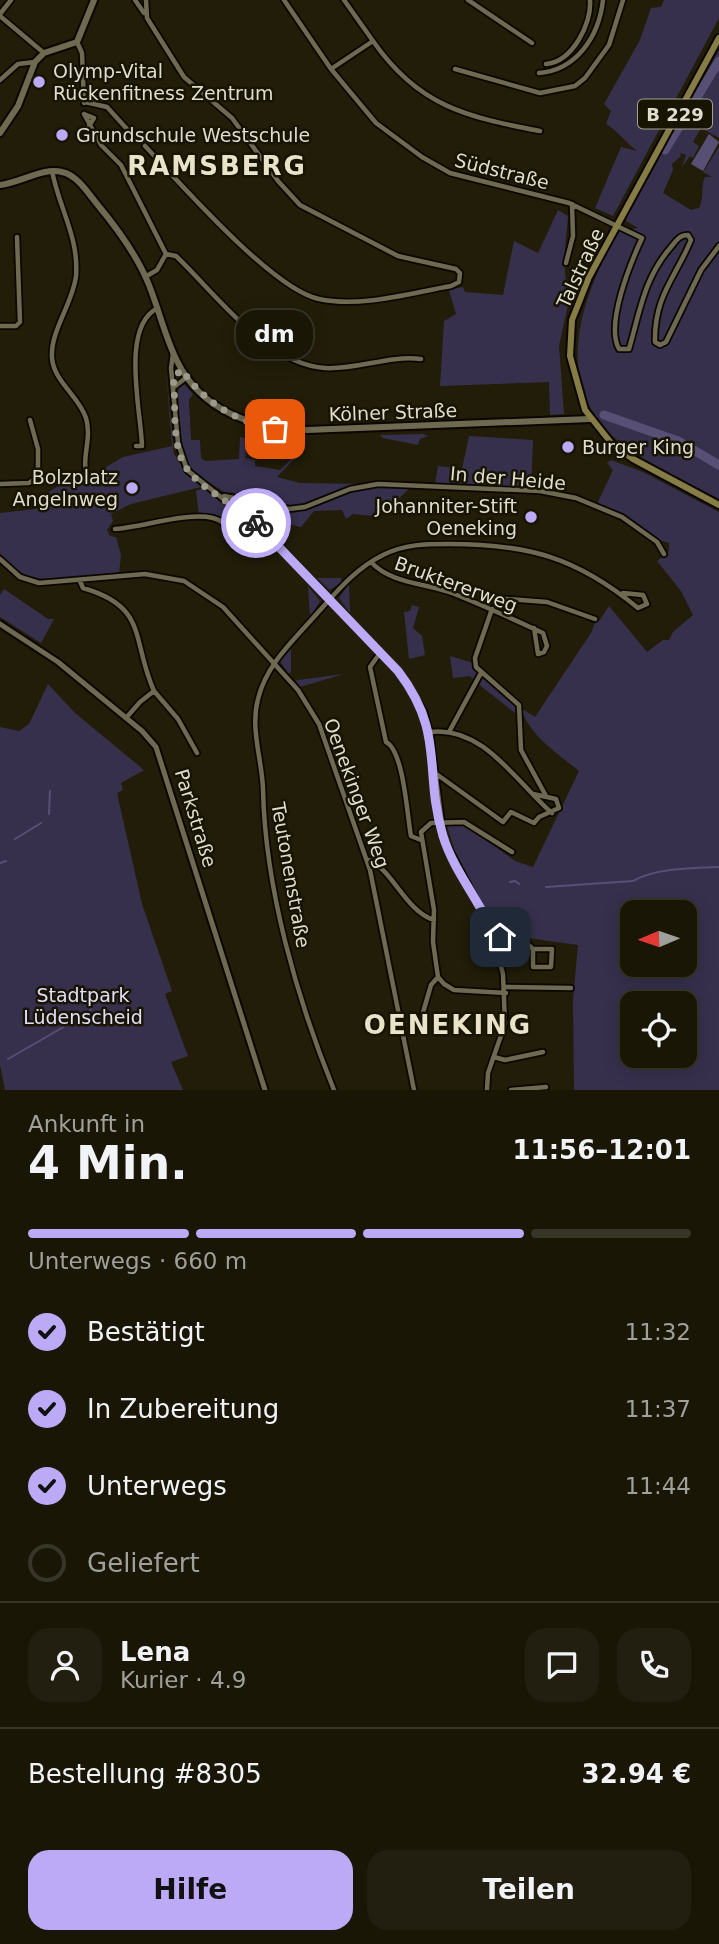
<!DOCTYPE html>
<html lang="de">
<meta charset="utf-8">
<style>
:root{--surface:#191606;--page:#221f10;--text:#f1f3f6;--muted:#9f9f9b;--line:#373528;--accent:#bcaaf6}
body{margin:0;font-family:"DejaVu Sans",sans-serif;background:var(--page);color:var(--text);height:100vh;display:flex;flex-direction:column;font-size:26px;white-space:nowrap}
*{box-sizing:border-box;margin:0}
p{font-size:23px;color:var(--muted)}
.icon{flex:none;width:38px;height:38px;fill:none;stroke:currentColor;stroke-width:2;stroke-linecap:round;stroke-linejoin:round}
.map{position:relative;height:1090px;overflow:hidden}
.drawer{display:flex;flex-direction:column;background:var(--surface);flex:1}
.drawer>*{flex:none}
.needle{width:46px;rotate:268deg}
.buttons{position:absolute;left:620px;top:900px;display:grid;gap:14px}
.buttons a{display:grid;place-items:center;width:77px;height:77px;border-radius:14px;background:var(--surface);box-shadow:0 4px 18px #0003,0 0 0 2px var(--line);font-size:35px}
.pin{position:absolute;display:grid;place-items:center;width:60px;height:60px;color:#fff;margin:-30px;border-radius:14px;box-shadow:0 4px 10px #0006}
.courier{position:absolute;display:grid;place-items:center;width:70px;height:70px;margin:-35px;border:5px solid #bcaaf6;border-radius:50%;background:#fff;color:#222;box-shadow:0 2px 9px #0007}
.bubble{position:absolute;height:49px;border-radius:21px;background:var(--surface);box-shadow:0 4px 18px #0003,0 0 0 2px var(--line);font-size:23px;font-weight:600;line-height:49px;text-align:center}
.headline em{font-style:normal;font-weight:600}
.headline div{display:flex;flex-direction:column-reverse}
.headline{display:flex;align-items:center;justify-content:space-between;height:119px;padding:0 28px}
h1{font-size:46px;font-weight:600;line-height:52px}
.bar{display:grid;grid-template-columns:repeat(4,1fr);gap:10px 7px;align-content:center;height:84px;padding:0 28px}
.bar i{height:9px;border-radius:5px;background:var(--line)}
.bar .selected{background:var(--accent)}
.bar p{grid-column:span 4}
.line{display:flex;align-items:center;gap:18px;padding:0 28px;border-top:2px solid var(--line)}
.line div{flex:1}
.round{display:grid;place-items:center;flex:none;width:74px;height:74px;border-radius:21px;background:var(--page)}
ol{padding:0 28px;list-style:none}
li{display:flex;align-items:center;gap:21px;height:77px}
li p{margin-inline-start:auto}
li .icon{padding:7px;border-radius:50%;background:var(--accent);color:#111;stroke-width:4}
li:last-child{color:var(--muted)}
li i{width:38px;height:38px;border:4px solid var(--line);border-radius:50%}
.primary-button{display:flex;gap:14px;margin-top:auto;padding:14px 28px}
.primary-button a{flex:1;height:80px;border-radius:21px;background:var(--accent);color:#111;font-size:28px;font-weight:600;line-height:80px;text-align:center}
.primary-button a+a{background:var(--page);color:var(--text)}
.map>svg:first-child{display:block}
.green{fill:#37304d;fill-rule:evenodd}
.water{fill:#584f75}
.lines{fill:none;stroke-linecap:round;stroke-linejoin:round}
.stream{stroke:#584f75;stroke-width:2}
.river{stroke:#584f75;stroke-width:9}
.minor-casing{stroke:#0b0700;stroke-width:8}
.tertiary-casing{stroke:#0b0700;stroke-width:9}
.secondary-casing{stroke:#0b0700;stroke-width:10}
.primary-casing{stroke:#0b0700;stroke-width:10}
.minor{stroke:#6e6a52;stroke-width:4.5}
.tertiary{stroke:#6e6a52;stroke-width:5}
.secondary{stroke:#6e6a52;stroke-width:6}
.primary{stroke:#867c45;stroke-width:6}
.done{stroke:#9c9a8a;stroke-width:7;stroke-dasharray:0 12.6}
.route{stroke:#bcaaf6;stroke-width:9}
.poi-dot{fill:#bcaaf6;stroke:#181402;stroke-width:2.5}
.labels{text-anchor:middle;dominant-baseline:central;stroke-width:5;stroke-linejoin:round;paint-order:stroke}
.shield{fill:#181402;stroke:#a3a192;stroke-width:2}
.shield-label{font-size:18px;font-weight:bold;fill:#dfddd0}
.poi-label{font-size:19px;fill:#dfddd0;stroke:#181402;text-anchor:start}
.street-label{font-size:19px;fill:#dfddd0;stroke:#181402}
.park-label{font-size:19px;fill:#e2ddf8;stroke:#181402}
.district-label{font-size:26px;font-weight:bold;letter-spacing:2px;fill:#e9e4c9;stroke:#181402}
</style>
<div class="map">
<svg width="719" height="1090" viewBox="0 0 719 1090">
<rect width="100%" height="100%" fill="#211d08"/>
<path class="green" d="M664,0h55v18l-106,198 -18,-8 26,-61 16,4c-12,-9 -18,-19 -31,-27l5,-13 -7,-7 36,-64 11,-32 10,-1z
M719,50v88l-18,-10 -8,14 6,4 -6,12 -3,-2 -8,11 4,-12 -6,-2 1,3 -9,8 1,6 -10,23 28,17 8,-2c6,-12 1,-21 6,-31h7l-9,-5 16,-25v352c-31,-17 -65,-31 -93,-52 -79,-58 -46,-146 -8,-216l20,-3 -15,-9z
M558,210l10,6 -4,45 4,44 -9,41 5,68 -14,1 -1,-33 -109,4 4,-65 12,-7 -7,-24 14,-3 2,5 38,3 11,-54 24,12z
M165,359l9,95 12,19 15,14 -70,17 -20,10 2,7 -6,9 3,6 6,1 5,18 -2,19c-40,3 -93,19 -119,-21v-40l35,-4 14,-17 26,-17 8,6 40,-24 49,-11z
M184,384l9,10 -4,6 2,40h9l1,18 4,3 34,-2 1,-22 9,2 -4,19 10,2v6l25,4 16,-16 1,-12 2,1 -1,12 -21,22 23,6 65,1 -60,22 -16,1 -51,-10v-3l-8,-2 -1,3c-11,-8 -23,-13 -32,-21 -21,-20 -17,-58 -19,-85z
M423,434l5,2 -8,3 -2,6 -35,-7 -3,-3z
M469,436l64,4 -2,49 -96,-5 3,-18 24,3z
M611,460l32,12 76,40v578h-145l-1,-91 5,-54 -79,-11 -44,-83 -8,-25 12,-2 9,3 47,34 18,6 46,-96c-21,-17 -51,-37 -58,-63l14,9 56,-84 5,-13 3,1 10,-15 38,46 16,-12h6l4,-8 20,-17 -12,-24 -24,-30 12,-10v-8l-13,-4 -59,-35 16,-34 -6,-7zM632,912h52v52h-52zM632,1003h52v52h-52z
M378,485l33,2 -20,19 -16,2 -1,8 -21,-2 -7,5 -4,-9 -28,1 -13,16 -44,-10 -19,-15c19,-1 43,9 65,7 23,-3 48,-20 75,-24z
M203,488l62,50v4c-17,5 -38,-28 -66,-27l-3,-24z
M317,578h24l1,4 -12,8z
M349,584l1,26v3l-11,-15z
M308,586l12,15 -10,16z
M4,589l44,30h6l-13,24 -41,-26v-22z
M412,605l7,2 -6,21 9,8 3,19 -16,4 -5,-47 6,-1z
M291,648v24l-2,2 -10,-14z
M450,656l23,7 6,12 -3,6 -7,-5 -16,2z
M344,674l-44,13 -5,-6 3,-1z
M480,676l33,26 7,15 -43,-34z
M48,684l27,29 69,57 -23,13 2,7 -6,3 25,111 30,87 -7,3 23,62 -17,6 12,28h-178l-5,-25v-338l19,4 10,-7z"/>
<path class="water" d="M709,134l10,8 -16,29 -12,-7z"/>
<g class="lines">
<path class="stream" d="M655,437l9,-1
M49,814l1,-23
M15,839l26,-16
M0,863l6,-2
M510,882l5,-1 4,3
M546,887l87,-6c22,-13 60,-13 86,-14
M91,1007l-2,10 9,4
M8,1059l59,-34 34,-11"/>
<path class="river" d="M665,150l54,-89
M604,415l74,26 41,24"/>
<defs>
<path id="minor" d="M135,0l9,13
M284,0l47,69 45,54 46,34 28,16 119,30 73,35c-11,24 -37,86 -23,111h10c11,-38 15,-71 42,-102 5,-6 8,-12 17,-12l3,5c-15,37 -37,56 -36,102l5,3 6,-3 35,-72 18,-24
M468,0l64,43
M0,14l11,-14
M0,16l44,37
M373,41c45,65 93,76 167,90
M77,42l5,11 2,50
M546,64c26,-2 46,-40 44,-64
M331,69l42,-28 -29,-41
M455,69l85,24 35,-7 10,-8 24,-33 14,-45
M539,73c38,-3 60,-37 64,-73
M0,80l18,-16 17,-2
M85,102l22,5 29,32
M84,114l17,31 20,20 45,89 -9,16 -12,7
M84,114l10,4 -5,8
M145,146c35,37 128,144 174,153 42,9 91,-6 132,-13l8,-4 1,-9 -4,-4 -58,-13 -98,-51 -22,-24 -46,-63 -48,-41 -37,-59 -1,-18
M52,171c7,37 27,66 24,105 -3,27 -26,55 -24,82 2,24 27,38 34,60 6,20 -4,39 0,53
M166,254l10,2c39,37 91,109 149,112 32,2 63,-13 96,-9
M566,263l7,-27 -1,-32
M0,326h16l4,-4 -3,-85
M173,354l-2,14 7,75 9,27 84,67 127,134 26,40 6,21 14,107 46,87 13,48 2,50 -17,49 -1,17
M174,387l13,-10
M136,446h6c-1,-35 -22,-120 16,-138
M0,484l29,-1 9,-7v-27l-8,-29
M224,496l65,13 16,-2 45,-18 28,-5 162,7 36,7 46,19 35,25 7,12
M115,529c27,-2 73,-17 98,-11 22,5 38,40 62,24
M0,559l20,18 19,6 106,-9 39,7 39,26 75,83 21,34 51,146 44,220
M371,562c20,22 55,21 81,31 30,12 61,26 91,40l4,13 -3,6 -6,2 -4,-26
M80,581l3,7c66,19 48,52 71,103l-14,11 -14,16
M486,606l8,-8 53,4 48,17
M492,609l-17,49 1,9 43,38 2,45 25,46
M380,653l-10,14 16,75c18,9 21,74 25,94l10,4
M154,691l24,28 19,34
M430,732c53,-7 87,51 122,81
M449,732l32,-59
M435,773l68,49 8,-10 23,11 5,-6 20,-9 -3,-9 -23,-5
M368,860c24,8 37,51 66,60
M495,937l27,2 11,10
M533,949h19l-1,18h-18z
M505,987l66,1
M506,993l-52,-3 -10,-6 -6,-7 -5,-35 1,-32 -13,-78 10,-9 33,-1 48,30
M422,1016l9,-31 7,-8
M494,1057l11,3 38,-8
M334,1090c-37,-91 -69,-202 -71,-301 -1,-30 -13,-60 -5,-90 8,-33 32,-55 55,-81 21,-23 41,-49 70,-63 22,-11 42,-11 66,-11 79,0 127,13 189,64l9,-4 -4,-9 -20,-2
M511,1090l35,-3"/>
<path id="tertiary" d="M0,624l58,38 84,69 14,16 109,343"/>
<path id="secondary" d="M0,133l18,-27 17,-44 9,-9 33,-11 17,-42
M0,185c20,-2 43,-18 62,-13 15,3 26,21 35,32 20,24 41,53 52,81 10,25 16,52 28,76 25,51 77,68 130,69l283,-11"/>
<path id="primary" d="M719,38l-130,239 -17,43 -2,36 15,54 27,34 21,15 86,46"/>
</defs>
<use href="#minor" class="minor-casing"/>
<use href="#tertiary" class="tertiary-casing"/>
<use href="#secondary" class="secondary-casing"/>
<use href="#primary" class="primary-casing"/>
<use href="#minor" class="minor"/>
<use href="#tertiary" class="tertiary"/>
<use href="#secondary" class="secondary"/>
<use href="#primary" class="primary"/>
</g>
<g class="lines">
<path class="done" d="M256,523c-19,-17 -55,-34 -69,-54 -17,-24 -10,-64 -14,-92l9,-7c22,32 54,52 93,59"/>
<path class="route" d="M256,523l142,148c48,63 25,99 45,165 11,36 38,66 52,101h5"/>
</g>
<g class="poi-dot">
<circle cx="39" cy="82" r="7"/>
<circle cx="62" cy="135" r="7"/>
<circle cx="568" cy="447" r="7"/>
<circle cx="132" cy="488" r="7"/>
<circle cx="531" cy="517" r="7"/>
</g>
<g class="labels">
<rect class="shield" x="638" y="99.5" width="74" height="29" rx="5"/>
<g class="shield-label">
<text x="675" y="114">B 229</text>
</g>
<g class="poi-label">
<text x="53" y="71">Olymp-Vital<tspan x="53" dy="22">Rückenfitness Zentrum</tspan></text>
<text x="76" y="135">Grundschule Westschule</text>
<text x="582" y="447">Burger King</text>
<text x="118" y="477" text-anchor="end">Bolzplatz<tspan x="118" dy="22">Angelnweg</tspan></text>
<text x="517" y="506" text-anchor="end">Johanniter-Stift<tspan x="517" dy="22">Oeneking</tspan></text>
</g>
<g class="street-label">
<text transform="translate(502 171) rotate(14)">Südstraße</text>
<text transform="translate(580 268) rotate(-65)">Talstraße</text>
<text transform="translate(393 412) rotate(-2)">Kölner Straße</text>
<text transform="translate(508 478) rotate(5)">In der Heide</text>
<text transform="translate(456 584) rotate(20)">Bruktererweg</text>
<text transform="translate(357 793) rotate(70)">Oenekinger Weg</text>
<text transform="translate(196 818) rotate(73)">Parkstraße</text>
<text transform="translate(291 875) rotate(80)">Teutonenstraße</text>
</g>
<g class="park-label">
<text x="83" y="995">Stadtpark<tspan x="83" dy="22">Lüdenscheid</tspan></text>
</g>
<g class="district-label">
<text x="217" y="166">RAMSBERG</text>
<text x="448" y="1025">OENEKING</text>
</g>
</g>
</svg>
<div class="buttons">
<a><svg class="needle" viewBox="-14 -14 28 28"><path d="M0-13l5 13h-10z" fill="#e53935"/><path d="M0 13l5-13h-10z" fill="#9f9f9b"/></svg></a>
<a><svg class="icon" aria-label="locate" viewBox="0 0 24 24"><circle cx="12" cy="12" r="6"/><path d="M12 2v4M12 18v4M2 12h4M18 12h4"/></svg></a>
</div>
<div class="pin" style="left:275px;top:429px;background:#ea580c"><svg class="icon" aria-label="bag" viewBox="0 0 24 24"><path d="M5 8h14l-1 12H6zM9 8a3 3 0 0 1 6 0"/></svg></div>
<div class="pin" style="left:500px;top:937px;background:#1f2937"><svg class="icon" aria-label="home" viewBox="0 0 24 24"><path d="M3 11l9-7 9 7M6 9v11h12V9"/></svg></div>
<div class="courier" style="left:256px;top:523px"><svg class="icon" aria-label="bike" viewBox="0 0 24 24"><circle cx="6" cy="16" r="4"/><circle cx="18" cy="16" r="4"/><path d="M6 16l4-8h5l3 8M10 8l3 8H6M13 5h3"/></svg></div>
<div class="bubble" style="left:236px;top:310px;width:77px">dm</div>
</div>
<section class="drawer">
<div class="headline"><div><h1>4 Min.</h1><p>Ankunft in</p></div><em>11:56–12:01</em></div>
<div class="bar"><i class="selected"></i><i class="selected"></i><i class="selected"></i><i></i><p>Unterwegs · 660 m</p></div>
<ol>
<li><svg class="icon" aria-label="check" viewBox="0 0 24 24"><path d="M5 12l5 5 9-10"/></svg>Bestätigt<p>11:32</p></li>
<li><svg class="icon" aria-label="check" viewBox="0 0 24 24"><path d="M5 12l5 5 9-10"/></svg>In Zubereitung<p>11:37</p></li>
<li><svg class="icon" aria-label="check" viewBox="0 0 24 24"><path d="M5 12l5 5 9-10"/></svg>Unterwegs<p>11:44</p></li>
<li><i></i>Geliefert</li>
</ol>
<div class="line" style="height:126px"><a class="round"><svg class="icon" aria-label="person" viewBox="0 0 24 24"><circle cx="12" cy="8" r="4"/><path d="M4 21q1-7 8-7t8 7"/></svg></a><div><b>Lena</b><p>Kurier · 4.9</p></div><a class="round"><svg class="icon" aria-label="chat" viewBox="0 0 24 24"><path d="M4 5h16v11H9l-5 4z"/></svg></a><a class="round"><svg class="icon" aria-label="phone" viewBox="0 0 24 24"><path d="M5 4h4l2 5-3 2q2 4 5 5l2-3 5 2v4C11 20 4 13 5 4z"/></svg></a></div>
<div class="line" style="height:91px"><div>Bestellung #8305</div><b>32.94 €</b></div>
<div class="primary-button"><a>Hilfe</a><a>Teilen</a></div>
</section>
